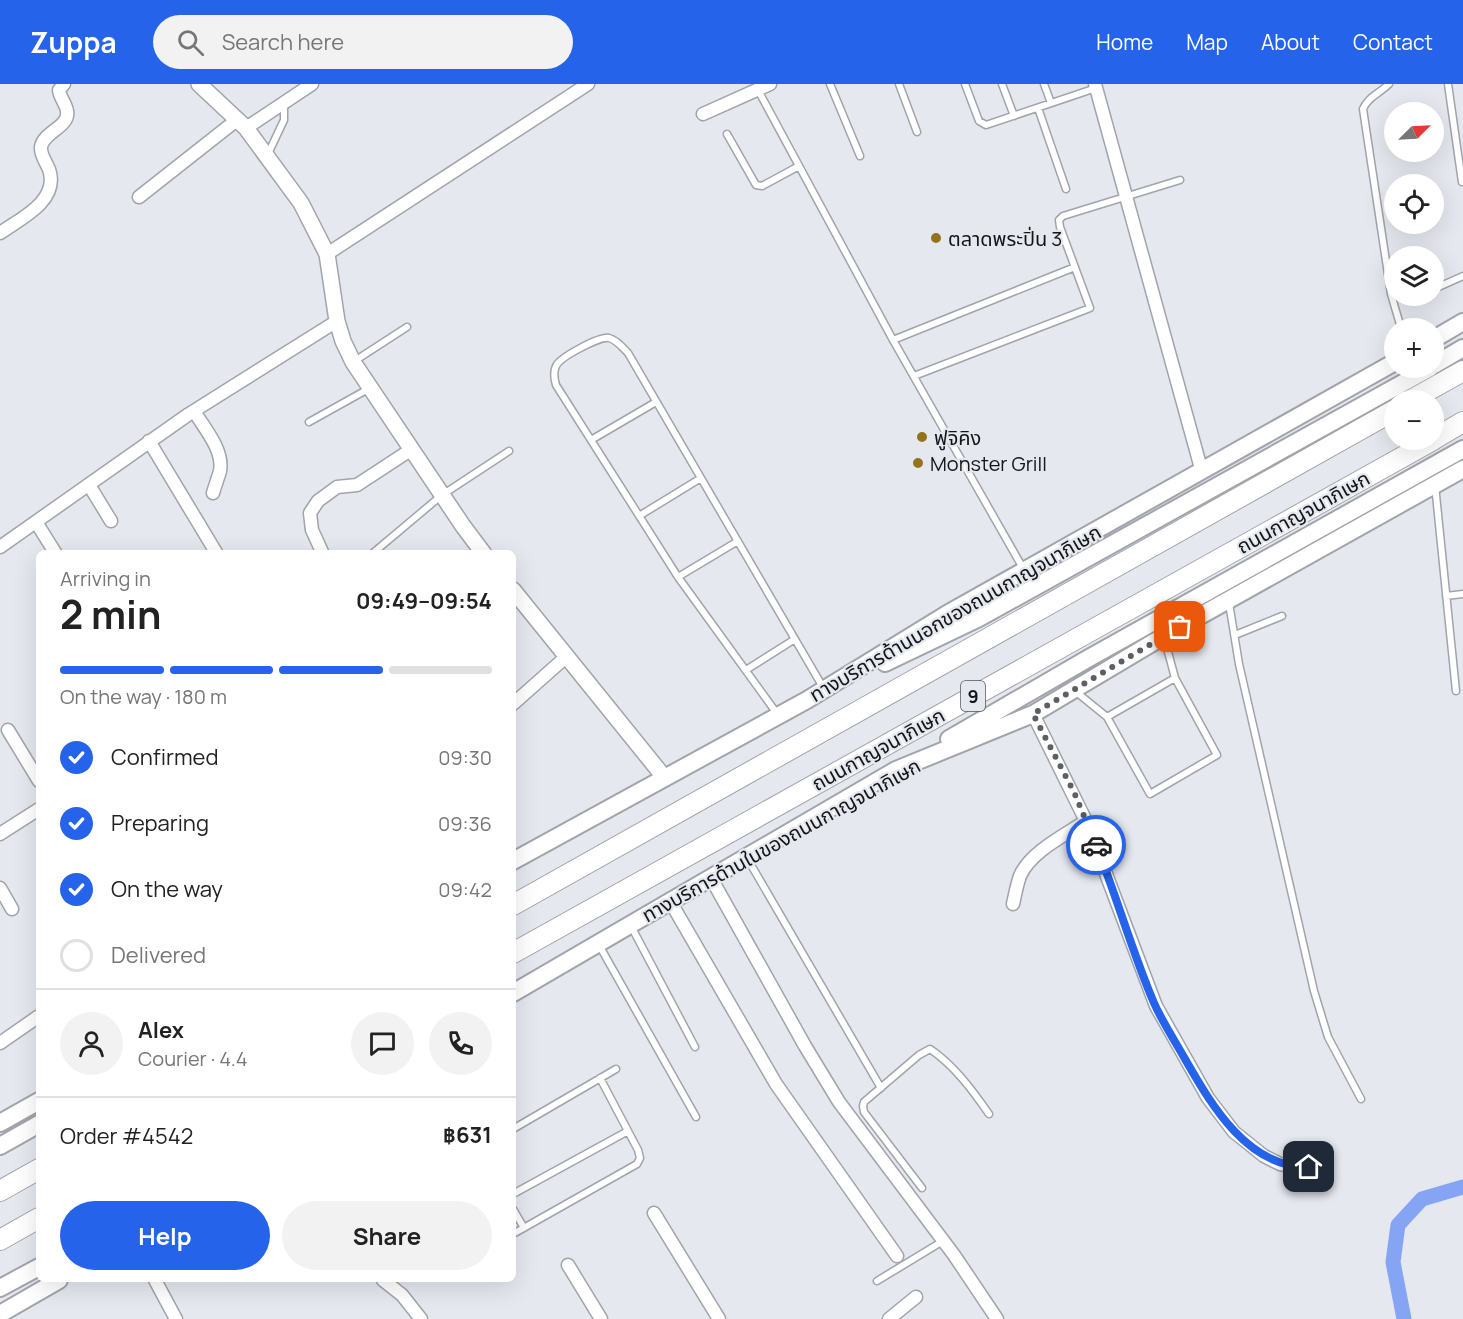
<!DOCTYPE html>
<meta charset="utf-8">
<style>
:root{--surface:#fff;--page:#f2f2f2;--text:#222;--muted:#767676;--line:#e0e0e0;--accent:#2563eb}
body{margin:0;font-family:Manrope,"Noto Sans Thai",sans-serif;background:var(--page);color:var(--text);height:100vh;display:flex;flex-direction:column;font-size:22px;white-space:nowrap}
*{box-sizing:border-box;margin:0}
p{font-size:20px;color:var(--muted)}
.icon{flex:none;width:33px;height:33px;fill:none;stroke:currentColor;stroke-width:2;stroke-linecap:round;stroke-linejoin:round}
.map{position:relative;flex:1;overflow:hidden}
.drawer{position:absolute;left:36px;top:466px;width:480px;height:732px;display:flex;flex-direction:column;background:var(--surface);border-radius:9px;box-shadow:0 6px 24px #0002}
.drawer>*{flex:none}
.needle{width:39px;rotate:66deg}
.controls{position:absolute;left:1384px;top:18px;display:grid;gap:12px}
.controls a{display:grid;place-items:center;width:60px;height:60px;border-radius:50%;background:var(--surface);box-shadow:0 6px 24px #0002;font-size:30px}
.pin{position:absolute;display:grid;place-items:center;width:51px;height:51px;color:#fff;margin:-26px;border-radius:12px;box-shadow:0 3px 9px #0006}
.courier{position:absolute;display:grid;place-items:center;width:60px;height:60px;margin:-30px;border:4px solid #2563eb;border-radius:50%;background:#fff;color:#222;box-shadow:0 2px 8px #0007}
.headline em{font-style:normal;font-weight:700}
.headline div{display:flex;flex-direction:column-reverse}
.headline{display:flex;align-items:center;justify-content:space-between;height:102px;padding:0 24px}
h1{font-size:39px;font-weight:700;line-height:45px}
.bar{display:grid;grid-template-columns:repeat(4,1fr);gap:9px 6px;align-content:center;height:72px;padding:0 24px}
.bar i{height:8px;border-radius:4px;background:var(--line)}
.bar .active{background:var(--accent)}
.bar p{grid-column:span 4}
.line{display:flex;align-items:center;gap:15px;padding:0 24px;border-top:2px solid var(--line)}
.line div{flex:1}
.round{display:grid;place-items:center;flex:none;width:63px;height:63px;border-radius:32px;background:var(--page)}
ol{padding:0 24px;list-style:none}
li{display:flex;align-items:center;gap:18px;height:66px}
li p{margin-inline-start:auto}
li .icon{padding:6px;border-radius:50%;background:var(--accent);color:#fff;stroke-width:4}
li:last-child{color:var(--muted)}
li i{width:33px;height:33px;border:3px solid var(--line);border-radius:50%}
.action{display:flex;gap:12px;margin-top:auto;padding:12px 24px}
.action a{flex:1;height:69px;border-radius:36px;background:var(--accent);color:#fff;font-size:24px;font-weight:700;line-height:69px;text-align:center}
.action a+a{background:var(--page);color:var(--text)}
header{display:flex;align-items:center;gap:36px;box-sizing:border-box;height:84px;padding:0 30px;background:var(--accent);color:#fff}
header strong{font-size:28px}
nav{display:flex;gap:33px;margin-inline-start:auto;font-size:21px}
.search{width:420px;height:54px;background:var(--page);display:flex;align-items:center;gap:15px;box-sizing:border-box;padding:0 21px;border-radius:33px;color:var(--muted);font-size:22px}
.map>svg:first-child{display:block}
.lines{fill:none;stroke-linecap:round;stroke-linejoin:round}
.canal{stroke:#85a4f3;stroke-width:15}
.service-casing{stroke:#a1a4aa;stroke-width:9}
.minor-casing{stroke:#a1a4aa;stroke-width:15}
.tertiary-casing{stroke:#a1a4aa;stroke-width:18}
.secondary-casing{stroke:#a1a4aa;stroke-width:20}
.trunk-casing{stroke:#a1a4aa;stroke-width:22}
.service{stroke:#fff;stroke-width:6}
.minor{stroke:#fff;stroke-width:12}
.tertiary{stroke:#fff;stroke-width:15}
.secondary{stroke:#fff;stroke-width:16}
.trunk{stroke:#fff;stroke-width:20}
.done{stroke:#5d5f63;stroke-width:6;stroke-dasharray:0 10.8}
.route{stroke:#2563eb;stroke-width:8}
.poi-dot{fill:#93731b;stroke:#e5e8ef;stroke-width:2}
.labels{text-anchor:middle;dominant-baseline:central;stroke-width:4.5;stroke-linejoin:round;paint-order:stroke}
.shield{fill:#e5e8ef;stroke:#535458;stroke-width:1.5}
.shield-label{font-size:18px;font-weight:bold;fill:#141518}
.poi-label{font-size:20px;fill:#141518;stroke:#e5e8ef;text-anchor:start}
.street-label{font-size:20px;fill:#141518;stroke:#e5e8ef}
</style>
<header>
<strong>Zuppa</strong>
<div class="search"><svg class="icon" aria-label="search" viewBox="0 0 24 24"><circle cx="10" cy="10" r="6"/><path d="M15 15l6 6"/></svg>Search here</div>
<nav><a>Home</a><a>Map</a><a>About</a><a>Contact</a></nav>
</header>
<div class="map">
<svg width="1463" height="1235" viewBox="0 0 1463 1235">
<rect width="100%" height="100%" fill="#e5e8ef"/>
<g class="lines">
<path class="canal" d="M1404,1235l-11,-57 5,-37 24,-26 41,-12"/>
<defs>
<path id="service" d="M830,0l30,72
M899,0l18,48
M965,0l14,37 7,4 110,-37
M1002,0l12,32
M1044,0l7,19
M1389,0c-9,9 -21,13 -26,25l28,185
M1448,0l14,98
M758,6l135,250 131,230
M1038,24l28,81
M727,50l29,51 6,1 37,-20
M267,72l17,-36v-17
M1434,205l29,-13
M1394,209l-3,1 10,34
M893,256l182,-73
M353,278l54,-35
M914,292l176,-68 -30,-81 -1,-7 4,-4 117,-36
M309,338l61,-34
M591,356l65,-38
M1435,401l21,206
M639,432l62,-38
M373,469l69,-58 67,-44
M678,493l60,-36
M1446,512l17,-2
M1229,519l10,61 75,327 14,46 33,62
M1235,551l47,-19
M746,586l49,-31
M1075,607l32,26 43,77 67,-39 -42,-77 -11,-41
M778,631l-100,-138 -122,-192c-2,-7 -3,-13 0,-19 4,-9 44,-30 53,-28 8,2 13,9 19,15l196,336
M1107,633l68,-39
M747,774l134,230
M631,842l64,121
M599,861l97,172
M513,1045l103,-60
M922,1104l-58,-76 -1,-6 1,-4 55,-47 11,-6c24,16 43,42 59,65
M513,1110l115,-63
M513,1125l11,19
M513,1150l124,-70 3,-6 -2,-8 -38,-72
M877,1197l66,-40"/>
<path id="minor" d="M1095,0l107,388
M703,30l67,-30
M246,44l66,-44
M139,113l99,-78
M0,149c20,-14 57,-31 50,-60 -1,-8 -10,-16 -9,-26 2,-15 29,-20 26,-36 -1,-7 -7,-13 -8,-21l5,-6
M327,170l261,-170
M194,327c10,17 30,39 26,60 -2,7 -5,15 -7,22
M149,357l68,113
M89,401l22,36
M36,438l20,32
M0,463l189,-133 148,-93
M323,470l-11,-24 -2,-17 8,-12 19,-14 20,-2 55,-36
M513,620l54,-48
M1033,630l53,107 70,185 52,92 26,34 30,24 16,8 17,3h24
M8,646l31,51
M0,750l39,-25
M711,794l94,168 34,56 115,153 43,64
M0,804l12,21
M670,817l106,183 121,172
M1013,820c2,-9 4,-20 7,-28 10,-24 45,-41 66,-55
M0,959l39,-27
M654,1129l65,106
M568,1181l33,54
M155,1196l21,39
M383,1196l19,15 19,24
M889,1235l27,-22"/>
<path id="tertiary" d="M199,0l47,44 55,75 26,51 10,67 6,20 10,21 110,164 21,28
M513,506l151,187"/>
<path id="secondary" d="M1434,255l29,-17
M1434,281l29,-17
M885,579l94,-45 451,-250
M949,655l140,-81 374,-209
M513,777l294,-161 140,-86 448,-252
M513,909l383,-223 137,-56 131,-78 299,-167
M0,1039l39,-22
M0,1062l39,-22
M0,1204l39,-21
M0,1230l59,-34"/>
<path id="trunk" d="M1411,316l52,-29
M1434,355l29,-17
M513,821l882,-495
M513,869l920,-513
M0,1107l39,-22
M0,1156l39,-22"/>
</defs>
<use href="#service" class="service-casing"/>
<use href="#minor" class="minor-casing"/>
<use href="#tertiary" class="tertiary-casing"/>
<use href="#secondary" class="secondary-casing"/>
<use href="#trunk" class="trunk-casing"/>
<use href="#service" class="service"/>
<use href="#minor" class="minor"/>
<use href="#tertiary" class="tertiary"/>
<use href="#secondary" class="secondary"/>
<use href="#trunk" class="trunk"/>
</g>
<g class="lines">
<path class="done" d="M1096,761l-22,-53 -41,-78 147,-87"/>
<path class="route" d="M1096,761c21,52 36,107 58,158 9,20 21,38 31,56 27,47 63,109 124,108"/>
</g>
<g class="poi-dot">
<circle cx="936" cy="154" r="6"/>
<circle cx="922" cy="353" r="6"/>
<circle cx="918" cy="379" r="6"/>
</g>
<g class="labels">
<rect class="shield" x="961" y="597" width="24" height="30" rx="4.5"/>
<g class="shield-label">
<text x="973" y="612">9</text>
</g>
<g class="poi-label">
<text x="948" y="154">ตลาดพระปิ่น 3</text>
<text x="934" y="353">ฟูจิคิง</text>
<text x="930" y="379">Monster Grill</text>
</g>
<g class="street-label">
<text transform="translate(1303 428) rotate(-29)">ถนนกาญจนาภิเษก</text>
<text transform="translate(955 529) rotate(-30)">ทางบริการด้านนอกของถนนกาญจนาภิเษก</text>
<text transform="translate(878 665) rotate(-29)">ถนนกาญจนาภิเษก</text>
<text transform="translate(781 756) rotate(-29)">ทางบริการด้านในของถนนกาญจนาภิเษก</text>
</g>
</g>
</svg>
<div class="controls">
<a><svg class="needle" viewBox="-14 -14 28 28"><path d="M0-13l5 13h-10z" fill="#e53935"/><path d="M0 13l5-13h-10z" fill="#767676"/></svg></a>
<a><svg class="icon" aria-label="locate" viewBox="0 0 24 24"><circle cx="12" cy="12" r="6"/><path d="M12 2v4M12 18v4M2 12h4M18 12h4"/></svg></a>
<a><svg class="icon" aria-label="layers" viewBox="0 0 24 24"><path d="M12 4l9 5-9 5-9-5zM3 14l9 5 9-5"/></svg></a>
<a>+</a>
<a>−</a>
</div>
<div class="pin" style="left:1180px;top:543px;background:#ea580c"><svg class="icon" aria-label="bag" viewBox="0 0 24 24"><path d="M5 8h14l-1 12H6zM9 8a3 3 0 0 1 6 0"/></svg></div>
<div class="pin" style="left:1309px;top:1083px;background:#1f2937"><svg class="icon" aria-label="home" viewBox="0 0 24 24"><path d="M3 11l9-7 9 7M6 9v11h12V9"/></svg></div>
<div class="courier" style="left:1096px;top:761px"><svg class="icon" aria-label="car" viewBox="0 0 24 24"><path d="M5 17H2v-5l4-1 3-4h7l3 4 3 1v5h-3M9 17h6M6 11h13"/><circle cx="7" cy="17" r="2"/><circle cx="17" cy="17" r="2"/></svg></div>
<section class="drawer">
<div class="headline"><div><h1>2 min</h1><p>Arriving in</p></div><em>09:49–09:54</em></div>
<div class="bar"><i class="active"></i><i class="active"></i><i class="active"></i><i></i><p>On the way · 180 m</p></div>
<ol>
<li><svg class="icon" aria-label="check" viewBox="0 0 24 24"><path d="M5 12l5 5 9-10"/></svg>Confirmed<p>09:30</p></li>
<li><svg class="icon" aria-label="check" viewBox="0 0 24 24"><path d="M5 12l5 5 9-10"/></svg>Preparing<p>09:36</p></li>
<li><svg class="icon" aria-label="check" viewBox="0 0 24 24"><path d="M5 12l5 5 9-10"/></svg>On the way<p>09:42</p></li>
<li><i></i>Delivered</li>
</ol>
<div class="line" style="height:108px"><a class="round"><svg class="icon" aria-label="person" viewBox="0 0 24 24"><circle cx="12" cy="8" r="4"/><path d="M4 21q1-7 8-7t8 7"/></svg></a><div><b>Alex</b><p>Courier · 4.4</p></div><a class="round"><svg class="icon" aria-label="chat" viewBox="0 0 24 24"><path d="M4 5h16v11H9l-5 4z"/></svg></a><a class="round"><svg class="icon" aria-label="phone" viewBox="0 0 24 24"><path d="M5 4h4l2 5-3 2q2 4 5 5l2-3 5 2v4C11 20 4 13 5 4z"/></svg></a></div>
<div class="line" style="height:78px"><div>Order #4542</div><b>฿631</b></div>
<div class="action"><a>Help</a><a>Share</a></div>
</section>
</div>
